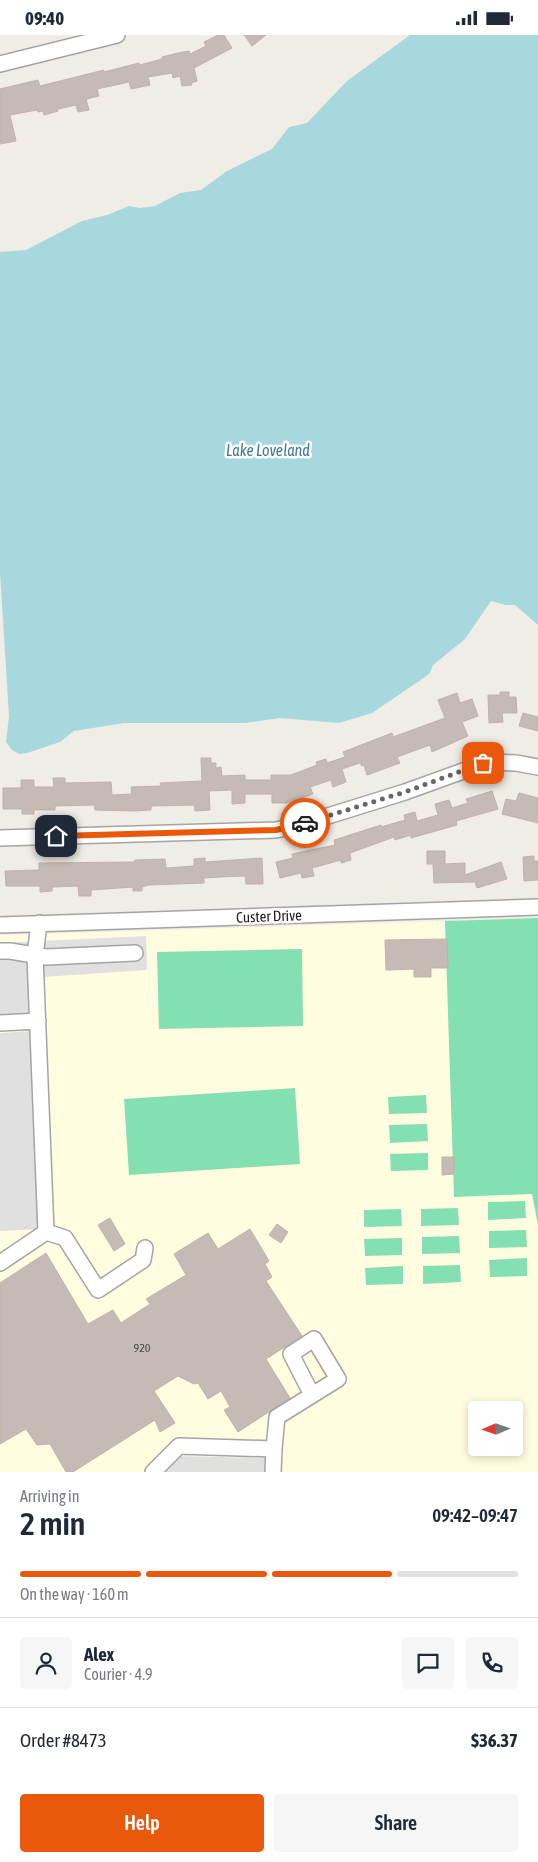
<!DOCTYPE html>
<meta charset="utf-8">
<style>
:root{--surface:#fff;--page:#f6f6f7;--text:#1f2937;--muted:#747a83;--line:#e0e1e3;--accent:#ea580c}
body{margin:0;font-family:"Asap Condensed",sans-serif;background:var(--page);color:var(--text);height:100vh;display:flex;flex-direction:column;font-size:19px;white-space:nowrap}
*{box-sizing:border-box;margin:0}
p{font-size:16px;color:var(--muted)}
.icon{flex:none;width:28px;height:28px;fill:none;stroke:currentColor;stroke-width:2;stroke-linecap:round;stroke-linejoin:round}
.map{position:relative;height:1437px;overflow:hidden}
.sheet{display:flex;flex-direction:column;background:var(--surface);flex:1}
.sheet>*{flex:none}
.needle{width:32px;rotate:268deg}
.tools{position:absolute;left:468px;top:1366px;display:grid;gap:10px}
.tools a{display:grid;place-items:center;width:55px;height:55px;border-radius:5px;background:var(--surface);box-shadow:0 2px 8px #0003;font-size:25px}
.pin{position:absolute;display:grid;place-items:center;width:42px;height:42px;color:#fff;margin:-21px;border-radius:10px;box-shadow:0 2px 8px #0006}
.courier{position:absolute;display:grid;place-items:center;width:50px;height:50px;margin:-25px;border:4px solid #ea580c;border-radius:50%;background:#fff;color:#222;box-shadow:0 1px 6px #0007}
.headline em{font-style:normal;font-weight:600}
.headline div{display:flex;flex-direction:column-reverse}
.headline{display:flex;align-items:center;justify-content:space-between;height:85px;padding:0 20px}
h1{font-size:32px;font-weight:600;line-height:38px}
.bar{display:grid;grid-template-columns:repeat(4,1fr);gap:8px 5px;align-content:center;height:60px;padding:0 20px}
.bar i{height:6px;border-radius:4px;background:var(--line)}
.bar .on{background:var(--accent)}
.bar p{grid-column:span 4}
.line{display:flex;align-items:center;gap:12px;padding:0 20px;border-top:1px solid var(--line)}
.line div{flex:1}
.round{display:grid;place-items:center;flex:none;width:52px;height:52px;border-radius:5px;background:var(--page)}
.primary-button{display:flex;gap:10px;margin-top:auto;padding:10px 20px}
.primary-button a{flex:1;height:58px;border-radius:5px;background:var(--accent);color:#fff;font-size:20px;font-weight:600;line-height:58px;text-align:center}
.primary-button a+a{background:var(--page);color:var(--text)}
.status{display:flex;justify-content:space-between;align-items:center;height:35px;padding:0 25px;background:var(--surface);direction:ltr}
.status svg{height:14px;fill:currentColor}
.map>svg:first-child{display:block}
.education{fill:#fffce0;fill-rule:evenodd}
.pitch{fill:#84dfb2}
.parking{fill:#e0e0e0}
.water{fill:#a7d8de}
.building{fill:#c5bbb5;stroke:#c2b1a8}
.lines{fill:none;stroke-linecap:round;stroke-linejoin:round}
.minor-casing{stroke:#a4a4a4;stroke-width:18}
.minor{stroke:#fff;stroke-width:15}
.done{stroke:#696765;stroke-width:5;stroke-dasharray:0 9}
.route{stroke:#ea580c;stroke-width:6}
.labels{text-anchor:middle;dominant-baseline:central;stroke-width:5;stroke-linejoin:round;paint-order:stroke}
.number-label{font-size:12px;fill:#494745}
.street-label{font-size:15px;fill:#202020;stroke:#fff}
.water-label{font-size:16px;font-style:italic;fill:#427798;stroke:#fff}
</style>
<div class="status"><b>09:40</b><svg viewBox="0 0 49 12"><path d="M0 12V9h3v3zM5 12V6h3v6zM10 12V3h3v9zM15 12V0h3v12zM26 1h20v11H26zM47 4h2v5h-2z"/></svg></div>
<div class="map">
<svg width="538" height="1437" viewBox="0 0 538 1437">
<rect width="100%" height="100%" fill="#f0ece6"/>
<path class="education" d="M538,883v554h-538v-537zM476,1375h38v37h-38z"/>
<path class="pitch" d="M538,883v307l-6,-31 -78,3 -9,-276z
M302,914l1,77 -144,3 -2,-77z
M295,1053l5,76 -171,11 -5,-76z
M426,1060l1,18 -38,1 -1,-17z
M427,1089l1,17 -38,2 -1,-18z
M428,1118v17l-37,1 -1,-17z
M525,1166l1,17 -38,2v-18z
M458,1173l1,17 -38,1v-17z
M401,1174l1,17 -38,1v-17z
M526,1195l1,17 -38,1v-17z
M459,1201l1,17 -38,1v-17z
M402,1203v17l-37,1 -1,-17z
M527,1223v18l-37,1 -1,-17z
M460,1230l1,17 -38,2v-18z
M403,1231v18l-37,1 -1,-17z"/>
<path class="parking" d="M146,901l1,34 -119,8 1,37 -29,1v-73z
M34,996l6,198 -40,2v-198z
M177,1421l91,2v14h-105z"/>
<path class="water" d="M410,0h128v590l-23,-20h-10l-14,-4 -26,38 -32,26 -3,8 -5,4 -53,36 -33,10 -59,-5 -35,5h-121l-50,8 -14,11 -33,11 -8,1 -7,-4 -6,-8 3,-26 -9,-144v-320l26,-2 56,-29 25,-6 22,-9 11,2 15,-2 25,-13 21,-3 26,-19 45,-22 17,-22 18,-4 40,-42z"/>
<path class="building" d="M218,0h6l8,13 -38,20 3,13 -6,2 1,2 -10,1 -2,-10 -7,2 -1,-5 -24,4 2,8 -19,4 -2,-7 -32,7 2,7 -13,3 3,11 -11,2 -2,-7 -18,4v2l-14,4 -1,-4 -5,1 -1,-2 -27,5 6,26 -16,3v-55l38,-9 2,6 64,-16v2l35,-9 1,2 22,-6v-2l16,-4 11,-2 1,3 16,-8 -2,-4z
M244,0h22l-14,11z
M500,657h9v5h7l1,16h-15l1,9 -14,1 -1,-28h12z
M457,658l3,10 12,-4 6,17 -16,6 6,14 -36,16 -2,-7 -33,12 3,6 -33,12 -3,-10 -2,1 -2,-3 -18,6 4,13 -13,5 -2,-7 -21,7 3,7 -25,9h-16v-9h-27v9l-13,1v-14l-23,1 1,19 -15,1 -1,-6 -43,1v4l-17,1 -39,-1 -1,-5 -39,1v4h-21v4h-12v-5h-19v-21h18v-8h13v7h20l-1,-9h12v5l46,-1 1,13 20,-1 -1,-7 30,-1 -1,-3 42,-2 -1,-23h10v5h5v5l5,-1 1,9 23,-1v5h26v-5h20l26,-10 -1,-3 10,-3 1,4 18,-6 -2,-5 49,-19 1,4 52,-19 -7,-18z
M523,678l15,4v14l-19,-5z
M492,756l6,18 -42,12 1,4 -46,13v-3l-16,5 -1,-3 -44,16 1,7 -10,3v-3l-29,8 2,8 -12,2 -1,-5 -21,5 -4,-16 17,-4 -1,-4 43,-9 -1,-5 47,-15v2l24,-7 -1,-5 11,-3 2,9 21,-6 -3,-11 14,-4 3,8 16,-5 -2,-4z
M519,758l19,5v25l-36,-9 4,-15 10,2z
M427,816h18v13l20,-1v12l36,-13 6,17 -30,9 -2,-6 -41,1 -1,-19h-6z
M534,821v5h4v19l-14,1 -1,-24z
M205,823v4l57,-4 1,26h-17l-1,-8 -25,1 -16,1v5l-55,2 -7,2v4h-9v-4l-42,3v6h-12l-1,-10 -26,1v4l-12,1v-6h-34l-1,-15 34,-1v-7l96,-1v-2l30,-1 1,9 28,-2v-7z
M447,904l1,29h-17v9h-17v-8l-28,1 -1,-30z
M442,1122h12v17l-12,1z
M110,1183l15,26 -11,7 -16,-26z
M277,1189l11,8 -7,11 -12,-8z
M250,1194l19,32 -4,3 7,13 -6,4 36,55 -36,23 24,39 -52,34 -14,-22 6,-3 -9,-16 -13,8 -10,-16 -4,1 -16,-8 -24,15 21,32 -15,9 -5,-12 -82,52h-7l-16,-28 -13,1 -11,-16 -26,15v-161l46,-30 42,71 25,-14 8,13 29,-19 -4,-5 40,-24 -12,-21 34,-21 10,16z"/>
<g class="lines">
<defs>
<path id="minor" d="M0,29l117,-29
M0,803l276,-8 23,-5 106,-33 83,-30 28,1 22,4
M0,890l538,-18
M0,916h10l36,6 89,-4
M0,988l38,-2
M46,1197l19,6 33,52 45,-30 2,-12
M0,1228l46,-31 -11,-276 4,-33
M274,1414l3,-32 61,-38 -24,-40 -23,15 21,41
M153,1437l26,-26 95,3 -1,23"/>
</defs>
<use href="#minor" class="minor-casing"/>
<use href="#minor" class="minor"/>
</g>
<g class="lines">
<path class="done" d="M305,788l100,-31 78,-29"/>
<path class="route" d="M56,801l220,-6 29,-7"/>
</g>
<g class="labels">
<g class="number-label">
<text x="142" y="1313">920</text>
</g>
<g class="street-label">
<text transform="translate(269 881) rotate(-2)">Custer Drive</text>
</g>
<g class="water-label">
<text x="268" y="415">Lake Loveland</text>
</g>
</g>
</svg>
<div class="tools">
<a><svg class="needle" viewBox="-14 -14 28 28"><path d="M0-13l5 13h-10z" fill="#e53935"/><path d="M0 13l5-13h-10z" fill="#747a83"/></svg></a>
</div>
<div class="pin" style="left:483px;top:728px;background:#ea580c"><svg class="icon" aria-label="bag" viewBox="0 0 24 24"><path d="M5 8h14l-1 12H6zM9 8a3 3 0 0 1 6 0"/></svg></div>
<div class="pin" style="left:56px;top:801px;background:#1f2937"><svg class="icon" aria-label="home" viewBox="0 0 24 24"><path d="M3 11l9-7 9 7M6 9v11h12V9"/></svg></div>
<div class="courier" style="left:305px;top:788px"><svg class="icon" aria-label="car" viewBox="0 0 24 24"><path d="M5 17H2v-5l4-1 3-4h7l3 4 3 1v5h-3M9 17h6M6 11h13"/><circle cx="7" cy="17" r="2"/><circle cx="17" cy="17" r="2"/></svg></div>
</div>
<section class="sheet">
<div class="headline"><div><h1>2 min</h1><p>Arriving in</p></div><em>09:42–09:47</em></div>
<div class="bar"><i class="on"></i><i class="on"></i><i class="on"></i><i></i><p>On the way · 160 m</p></div>
<div class="line" style="height:90px"><a class="round"><svg class="icon" aria-label="person" viewBox="0 0 24 24"><circle cx="12" cy="8" r="4"/><path d="M4 21q1-7 8-7t8 7"/></svg></a><div><b>Alex</b><p>Courier · 4.9</p></div><a class="round"><svg class="icon" aria-label="chat" viewBox="0 0 24 24"><path d="M4 5h16v11H9l-5 4z"/></svg></a><a class="round"><svg class="icon" aria-label="phone" viewBox="0 0 24 24"><path d="M5 4h4l2 5-3 2q2 4 5 5l2-3 5 2v4C11 20 4 13 5 4z"/></svg></a></div>
<div class="line" style="height:65px"><div>Order #8473</div><b>$36.37</b></div>
<div class="primary-button"><a>Help</a><a>Share</a></div>
</section>
